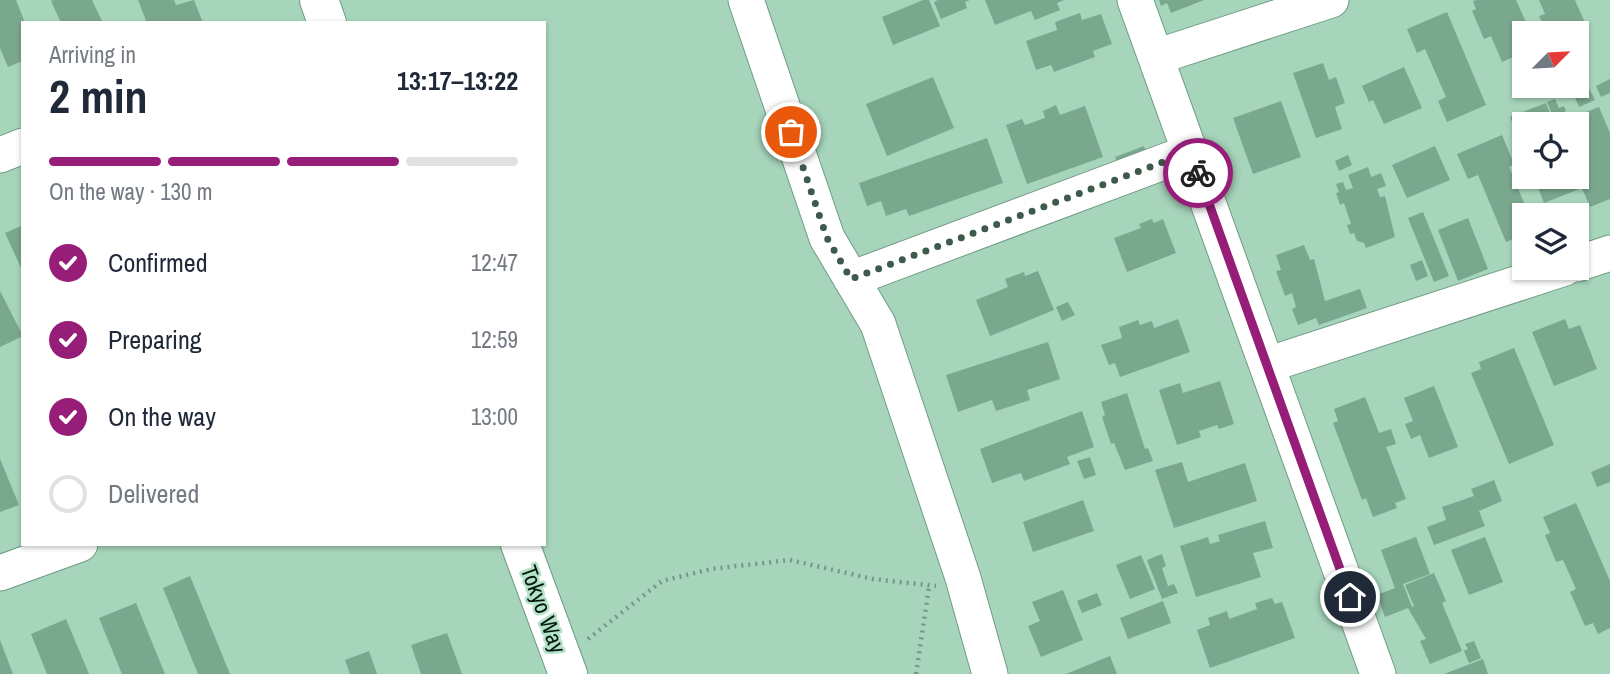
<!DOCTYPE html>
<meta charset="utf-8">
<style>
:root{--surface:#fff;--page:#f6f6f7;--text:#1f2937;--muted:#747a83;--line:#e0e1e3;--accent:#961d78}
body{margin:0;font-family:"Archivo Narrow",sans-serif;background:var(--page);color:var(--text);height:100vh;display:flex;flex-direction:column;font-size:26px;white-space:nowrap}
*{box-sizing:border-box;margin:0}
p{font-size:23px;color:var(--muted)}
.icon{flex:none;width:38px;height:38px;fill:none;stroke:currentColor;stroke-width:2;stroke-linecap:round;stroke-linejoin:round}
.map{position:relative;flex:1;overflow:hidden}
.sheet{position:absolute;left:21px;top:21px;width:525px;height:525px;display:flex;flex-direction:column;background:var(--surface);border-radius:0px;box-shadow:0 2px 5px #0004}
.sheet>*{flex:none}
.needle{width:46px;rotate:66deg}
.buttons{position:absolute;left:1512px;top:21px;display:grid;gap:14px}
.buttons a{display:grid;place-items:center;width:77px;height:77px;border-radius:0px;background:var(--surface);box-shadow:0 2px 5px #0004;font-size:35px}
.pin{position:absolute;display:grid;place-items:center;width:60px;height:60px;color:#fff;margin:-30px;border:4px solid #fff;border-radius:50%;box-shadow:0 2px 7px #0007}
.courier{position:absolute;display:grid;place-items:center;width:70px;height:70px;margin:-35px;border:5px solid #961d78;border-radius:50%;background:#fff;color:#222;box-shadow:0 2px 9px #0007}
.overview em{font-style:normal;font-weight:700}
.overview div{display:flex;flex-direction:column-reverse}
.overview{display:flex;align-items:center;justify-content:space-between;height:119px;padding:0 28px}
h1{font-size:46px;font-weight:700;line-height:52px}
.bar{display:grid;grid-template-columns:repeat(4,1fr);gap:10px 7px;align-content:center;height:84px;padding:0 28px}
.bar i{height:9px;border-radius:5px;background:var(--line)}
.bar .active{background:var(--accent)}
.bar p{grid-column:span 4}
ol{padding:0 28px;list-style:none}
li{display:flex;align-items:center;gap:21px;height:77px}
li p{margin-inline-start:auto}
li .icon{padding:7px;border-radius:50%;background:var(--accent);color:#fff;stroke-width:4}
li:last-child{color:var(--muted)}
li i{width:38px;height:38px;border:4px solid var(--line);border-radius:50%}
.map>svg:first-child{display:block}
.building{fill:#7aa88f}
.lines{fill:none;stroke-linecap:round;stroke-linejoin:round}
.minor-casing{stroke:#6f9c84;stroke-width:37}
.major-casing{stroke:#6f9c84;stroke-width:40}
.path{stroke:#739984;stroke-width:4.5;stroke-dasharray:2 5;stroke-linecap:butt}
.minor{stroke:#fff;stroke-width:35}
.major{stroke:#fff;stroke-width:38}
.done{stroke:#3d5a4b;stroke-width:7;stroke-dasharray:0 12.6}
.route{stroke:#961d78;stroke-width:9}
.labels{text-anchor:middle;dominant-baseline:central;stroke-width:5;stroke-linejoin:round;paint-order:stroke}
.street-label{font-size:23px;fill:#05170e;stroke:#b3e2c8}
</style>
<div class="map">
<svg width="1610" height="674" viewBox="0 0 1610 674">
<rect width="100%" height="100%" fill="#a6d5bb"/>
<path class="building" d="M0,0h16l9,23h-2v38l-15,6 -8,-19z
M53,0h39l11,23h-42l-10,-22z
M138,0h36l2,5 18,-5 9,23h-56z
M923,0h6l11,26 -47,19 -11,-28z
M938,0h32l-5,2 2,6 -26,11 -7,-17z
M985,0h79l-7,3 3,7 -25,10 -4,-9 -36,14z
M1159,0h45l-33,13 -4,-10 -6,3z
M1476,0h40l15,33h-7v26l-3,2 -3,-6 -16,7 -11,-26 -7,3 -12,-28 4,-2 -3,-8z
M1539,0h36l11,25 -20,8h-19l-8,-17 6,-2z
M1447,12l39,93 -39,17 -9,-21 8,-4 -21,-48 -8,4 -10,-24z
M1080,13l2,7 19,-6 11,30 -19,7 2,6 -41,15 -3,-7 -15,5 -10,-29 31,-11 -2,-8z
M1323,63l6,17 7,-3 9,26 -10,4 7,22 -26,9 -23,-65z
M1404,67l18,41 -38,16 -11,-24 -4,2 -7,-16z
M933,77l21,51 -67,28 -21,-52z
M1610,79v14l-9,4 -5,-11z
M1588,86l7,14 -16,7 -6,-14z
M1555,99l4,9 5,-2 2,5 -6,3 2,10h-6l-9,-22z
M1281,101l20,56 -48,17 -20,-56z
M1546,103l8,21h-30v16l-4,2 -10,-25z
M1056,105l4,10 25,-9 18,51 -76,27 -21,-59 16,-6 3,6 20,-7 -2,-7z
M1599,107l11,26v66l-20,8 -8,-19 -38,15 -10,-26h43v-53h-7l-2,-5z
M1502,135l12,29 -5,3 20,48h-5v19l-18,8 -28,-67 -10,4 -11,-25z
M987,138l16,45 -94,33 -3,-7 -20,7 -5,-15 -14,5 -8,-23z
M1144,146l4,12 -28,11 -5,-12z
M1435,146l15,34 -43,18 -15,-33z
M1348,155l4,10 -13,6 -4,-10z
M1368,167l3,10 10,-4 5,13 -9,3 3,8 5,-1 10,41 -29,11 -2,-5 -7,-2 -3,-8 -4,1 -3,-9 4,-1 -7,-21 -4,2 -4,-12 3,-1 -3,-8 7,-2 3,8 7,-2 -5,-13z
M1423,212l26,64 -15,6 -26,-64z
M1468,218l20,51 -30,12 -20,-51z
M1152,219l2,4 9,-4 13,34 -49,19 -13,-34 27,-10 -2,-4z
M23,225v47l-18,-39z
M1304,245l6,15 4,-1 11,42 35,-12 7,19 -48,17 -3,-7 -18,7 -6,-16 4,-2 -4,-14 -7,3 -9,-25 5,-1 -5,-15z
M1422,260l6,16 -12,5 -6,-16z
M1038,271l16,39 -64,26 -14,-36 32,-13 -3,-8 19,-7 1,4z
M0,291l23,45 -23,11z
M1068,302l7,13 -13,6 -6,-14z
M1178,319l12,33 -70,25 -5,-14 -6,2 -8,-20 21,-7 -3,-11 19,-7 2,5 12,-4 2,7z
M1565,319l4,10 11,-4 17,44 -43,17 -22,-54z
M1048,342l12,37 -33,11 3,10 -34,11 -4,-11 -34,12 -12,-37z
M1514,348l40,97 -45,19 -38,-91 10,-4 -2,-7z
M1220,381l14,43 -15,5 -2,-4 -18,6 2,6 -24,8 -18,-55 21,-7 3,10z
M1434,386l24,61 -29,11 -9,-23 -9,4 -6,-15 8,-3 -9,-23z
M1127,393l18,56 3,-1 5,13 -28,9 -11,-27 -3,1 -9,-27 3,-2 -4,-13z
M1365,397l14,36 12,-4 5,15 -10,3 20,52 -11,4 2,5 -24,9 -7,-19 -4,2 -29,-77 5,-2 -4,-12z
M1082,411l12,36 -27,10 3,7 -46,17 -3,-8 -29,10 -12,-34z
M1090,457l6,18 -12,4 -7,-18z
M0,459l19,46 -19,7z
M1182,462l6,20 57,-19 12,38 -83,27 -19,-58z
M1610,464v18l-13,5 -6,-15z
M1494,480l8,21 -23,10 6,15 -51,19 -7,-18 19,-7 -4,-13 32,-11 -3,-7z
M1083,500l11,31 -61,21 -10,-30z
M1576,503l34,78v47l-12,6 -5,-11 -8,3 -15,-34 6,-3 -13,-29 -7,2 -11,-27 5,-2 -7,-16z
M1265,521l8,27 -20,5 8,24 -65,20 -16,-51 28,-9 2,7 10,-3 -2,-6z
M1416,537l14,37 -27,10 9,23 2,-1 -9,-21 29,-12 12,28 -4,2 20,48 -32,13 -10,-23 6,-2 -18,-31 -23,9 -8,-22 18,-7 -14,-38z
M1485,537l18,45 -34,13 -18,-45z
M1162,554l4,12 -4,2 6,18 6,-2 4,9 -16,6 -15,-39z
M1141,555l14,34 -25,10 -14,-34z
M190,576l40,98h-32l-35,-86z
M1063,590l20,50 -42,17 -13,-31 12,-5 -8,-19z
M1097,593l5,12 -20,8 -5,-12z
M1272,598l3,6 7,-2 13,36 -85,30 -13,-38 13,-5 -2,-7 19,-7 2,8 28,-10 -2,-6z
M1163,601l8,22 -43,16 -8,-21z
M136,603l29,71h-43l-23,-56z
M66,619l23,55h-42l-16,-40z
M447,633l15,41h-41l-10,-29z
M0,641v-1l13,34h-13z
M1474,641l7,17 -12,5 -5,-12 4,-2 -3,-5z
M369,651l8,23h-27l-5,-14z
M1110,656l7,18h-51z
M1483,659l5,15h-44z"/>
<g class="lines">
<defs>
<path id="minor" d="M746,0l81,238 51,86 85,254 27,96
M1135,0l243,674
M1156,57l175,-57
M0,155l23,-9
M1577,264l33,-11
M851,279l339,-127
M1267,365l298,-97
M0,573l80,-29"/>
<path id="major" d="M319,0l8,23
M520,544l48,130"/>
</defs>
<use href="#minor" class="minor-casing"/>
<use href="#major" class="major-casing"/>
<path class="path" d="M588,639l74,-58 49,-12 79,-9 83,19 63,7
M916,674l13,-87"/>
<use href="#minor" class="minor"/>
<use href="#major" class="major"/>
</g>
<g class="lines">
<path class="done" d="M791,132l36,106 24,41 339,-127 8,21"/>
<path class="route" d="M1198,173l152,424"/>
</g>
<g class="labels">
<g class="street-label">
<text transform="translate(544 609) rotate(70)">Tokyo Way</text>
</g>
</g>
</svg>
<div class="buttons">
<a><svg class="needle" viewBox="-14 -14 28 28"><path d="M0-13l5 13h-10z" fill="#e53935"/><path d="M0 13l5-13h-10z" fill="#747a83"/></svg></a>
<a><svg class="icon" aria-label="locate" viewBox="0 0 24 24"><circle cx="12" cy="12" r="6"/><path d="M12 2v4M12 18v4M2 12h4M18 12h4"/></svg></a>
<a><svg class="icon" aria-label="layers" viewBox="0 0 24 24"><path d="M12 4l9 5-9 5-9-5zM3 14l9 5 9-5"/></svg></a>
</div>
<div class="pin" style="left:791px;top:132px;background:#ea580c"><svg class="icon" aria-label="bag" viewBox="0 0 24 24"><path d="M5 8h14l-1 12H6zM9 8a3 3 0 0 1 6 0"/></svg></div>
<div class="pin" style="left:1350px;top:597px;background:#1f2937"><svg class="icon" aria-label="home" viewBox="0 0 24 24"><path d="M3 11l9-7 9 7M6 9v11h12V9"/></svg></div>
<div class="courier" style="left:1198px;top:173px"><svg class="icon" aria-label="bike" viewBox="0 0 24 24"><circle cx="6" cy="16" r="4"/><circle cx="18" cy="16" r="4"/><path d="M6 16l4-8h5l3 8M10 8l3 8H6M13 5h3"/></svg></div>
<section class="sheet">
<div class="overview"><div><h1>2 min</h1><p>Arriving in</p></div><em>13:17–13:22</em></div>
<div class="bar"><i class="active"></i><i class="active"></i><i class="active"></i><i></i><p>On the way · 130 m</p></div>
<ol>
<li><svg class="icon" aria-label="check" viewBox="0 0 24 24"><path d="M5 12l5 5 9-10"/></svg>Confirmed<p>12:47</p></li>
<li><svg class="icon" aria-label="check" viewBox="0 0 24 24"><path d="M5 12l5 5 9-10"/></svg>Preparing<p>12:59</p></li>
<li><svg class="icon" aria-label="check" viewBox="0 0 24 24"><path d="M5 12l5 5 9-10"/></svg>On the way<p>13:00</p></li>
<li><i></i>Delivered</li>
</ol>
</section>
</div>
